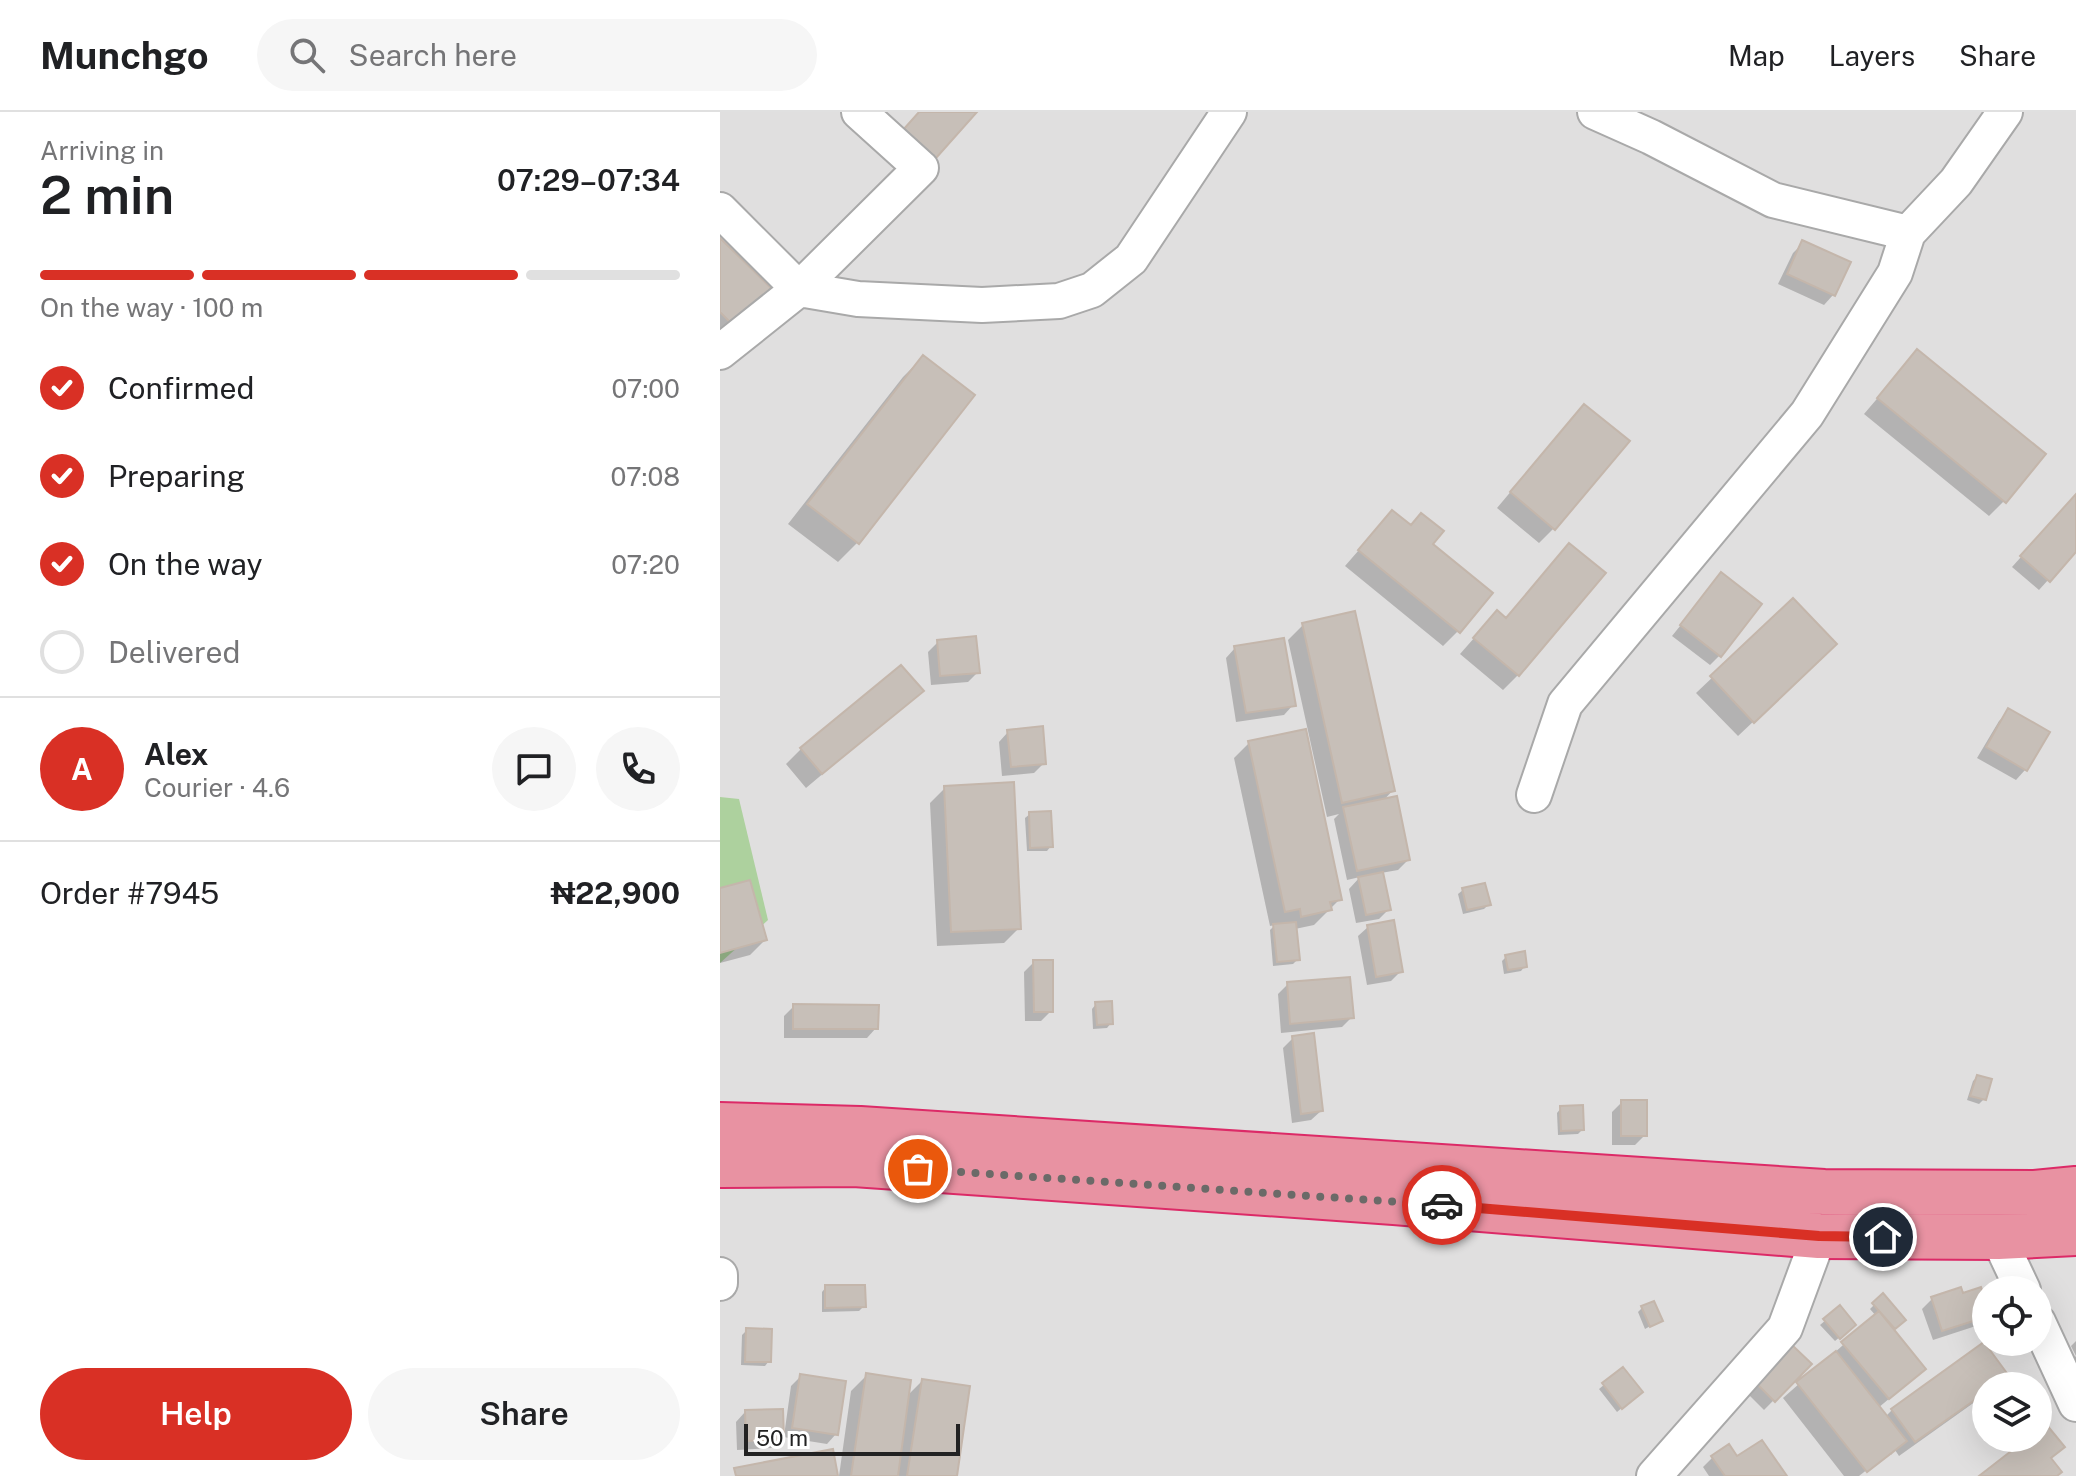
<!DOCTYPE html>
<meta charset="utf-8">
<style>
:root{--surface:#fff;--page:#f6f6f6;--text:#202124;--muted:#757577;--line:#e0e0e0;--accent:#d93025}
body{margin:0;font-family:"Public Sans",sans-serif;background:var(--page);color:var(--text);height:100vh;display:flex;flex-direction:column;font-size:30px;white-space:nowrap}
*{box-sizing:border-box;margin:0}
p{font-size:26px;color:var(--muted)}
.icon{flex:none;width:44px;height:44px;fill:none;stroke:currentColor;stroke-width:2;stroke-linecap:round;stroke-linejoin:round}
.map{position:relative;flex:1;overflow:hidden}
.details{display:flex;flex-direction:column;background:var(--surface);width:720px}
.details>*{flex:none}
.buttons{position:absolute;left:1252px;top:1164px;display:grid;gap:16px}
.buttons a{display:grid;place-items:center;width:80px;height:80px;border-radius:50%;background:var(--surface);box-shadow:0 8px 32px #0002;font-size:40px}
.scale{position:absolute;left:24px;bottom:20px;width:216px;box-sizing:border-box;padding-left:8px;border:4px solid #222;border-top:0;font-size:22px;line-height:28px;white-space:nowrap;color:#222;-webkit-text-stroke:6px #fff;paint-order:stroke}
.pin{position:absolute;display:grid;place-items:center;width:68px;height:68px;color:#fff;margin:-34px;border:4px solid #fff;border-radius:50%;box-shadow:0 2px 8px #0007}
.courier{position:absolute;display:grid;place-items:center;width:80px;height:80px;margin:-40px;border:6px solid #d93025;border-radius:50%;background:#fff;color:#222;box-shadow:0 2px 10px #0007}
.summary em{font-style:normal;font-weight:600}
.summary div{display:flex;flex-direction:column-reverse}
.summary{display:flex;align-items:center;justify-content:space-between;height:136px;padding:0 40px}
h1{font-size:52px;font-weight:600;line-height:60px}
.bar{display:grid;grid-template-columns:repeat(4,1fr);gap:12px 8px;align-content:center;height:96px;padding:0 40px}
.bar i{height:10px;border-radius:6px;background:var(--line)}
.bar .active{background:var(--accent)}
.bar p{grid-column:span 4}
.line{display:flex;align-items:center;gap:20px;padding:0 40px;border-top:2px solid var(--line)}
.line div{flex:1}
.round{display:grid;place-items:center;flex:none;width:84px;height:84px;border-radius:42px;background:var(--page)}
ol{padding:0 40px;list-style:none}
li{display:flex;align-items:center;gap:24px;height:88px}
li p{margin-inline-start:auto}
li .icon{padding:8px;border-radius:50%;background:var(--accent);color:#fff;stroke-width:4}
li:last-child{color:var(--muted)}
li i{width:44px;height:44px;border:4px solid var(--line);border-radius:50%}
.cta{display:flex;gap:16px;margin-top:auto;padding:16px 40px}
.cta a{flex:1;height:92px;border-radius:48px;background:var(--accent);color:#fff;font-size:32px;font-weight:600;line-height:92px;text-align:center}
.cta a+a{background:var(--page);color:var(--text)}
header{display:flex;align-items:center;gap:48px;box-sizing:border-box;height:112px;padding:0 40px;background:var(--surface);border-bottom:2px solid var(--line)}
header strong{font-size:38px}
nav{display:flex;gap:44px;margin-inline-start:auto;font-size:28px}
.search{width:560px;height:72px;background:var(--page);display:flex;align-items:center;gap:20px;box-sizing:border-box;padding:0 28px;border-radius:44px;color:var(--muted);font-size:30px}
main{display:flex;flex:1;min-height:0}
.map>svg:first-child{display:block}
.residential{fill:#e0dfdf;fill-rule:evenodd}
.forest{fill:#add19e}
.shadow{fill:#0003}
.building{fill:#c7bfb8;stroke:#c4b6ab;stroke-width:2}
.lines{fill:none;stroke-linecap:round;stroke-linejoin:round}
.minor-casing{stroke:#a9a9a9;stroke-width:38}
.highway-casing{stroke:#dc2a67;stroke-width:48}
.minor{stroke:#fff;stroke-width:34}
.highway{stroke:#e892a2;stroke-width:44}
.done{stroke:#6b6a68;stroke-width:8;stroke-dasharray:0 14.4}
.route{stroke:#d93025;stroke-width:10}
</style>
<header>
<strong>Munchgo</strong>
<div class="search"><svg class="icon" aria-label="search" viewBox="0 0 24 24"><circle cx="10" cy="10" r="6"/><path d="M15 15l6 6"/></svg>Search here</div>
<nav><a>Map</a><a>Layers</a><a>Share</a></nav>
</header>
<main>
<section class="details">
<div class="summary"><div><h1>2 min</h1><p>Arriving in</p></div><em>07:29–07:34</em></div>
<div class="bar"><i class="active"></i><i class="active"></i><i class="active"></i><i></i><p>On the way · 100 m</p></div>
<ol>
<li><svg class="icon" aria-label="check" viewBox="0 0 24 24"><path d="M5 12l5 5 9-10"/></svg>Confirmed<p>07:00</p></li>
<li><svg class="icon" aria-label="check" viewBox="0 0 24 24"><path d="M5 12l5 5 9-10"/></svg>Preparing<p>07:08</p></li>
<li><svg class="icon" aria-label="check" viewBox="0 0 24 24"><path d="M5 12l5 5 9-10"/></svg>On the way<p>07:20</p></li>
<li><i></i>Delivered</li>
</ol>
<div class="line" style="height:144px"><b class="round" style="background:var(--accent);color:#fff">A</b><div><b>Alex</b><p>Courier · 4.6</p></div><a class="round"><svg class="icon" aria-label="chat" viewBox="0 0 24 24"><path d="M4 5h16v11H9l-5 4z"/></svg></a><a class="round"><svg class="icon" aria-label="phone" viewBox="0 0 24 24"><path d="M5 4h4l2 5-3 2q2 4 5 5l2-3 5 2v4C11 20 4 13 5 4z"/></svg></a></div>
<div class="line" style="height:104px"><div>Order #7945</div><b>₦22,900</b></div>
<div class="cta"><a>Help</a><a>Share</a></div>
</section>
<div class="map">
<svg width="1356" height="1364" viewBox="0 0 1356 1364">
<rect width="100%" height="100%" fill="#f2efe9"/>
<path class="residential" d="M0,0h1356v1364h-1356zM1266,1178h52v52h-52zM1266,1274h52v52h-52z"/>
<path class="forest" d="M0,685l19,2 29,121 -48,43z"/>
<path class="shadow" d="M0,129l48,47 -48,48z
M1083,131l46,20 -16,32 -9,10 -46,-21 15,-31z
M1197,240l87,149 -15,15 -125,-102z
M203,245l-65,185 -20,20 -50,-38 115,-147z
M850,309l-16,107 -15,15 -42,-35z
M1356,384v53l-37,41 -27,-23z
M672,400l38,32 28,87 -15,15 -98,-80z
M849,434l-51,129 -15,15 -43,-36 37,-42 8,7z
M1001,463l-1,80 -10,10 -38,-29z
M1073,489l27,58 -82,77 -42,-43z
M583,513l90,165 -10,11 25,59 -10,10 -17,3 8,36 -10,10 -23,4 -7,-34 11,-12 -13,3 -13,-61 5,-5 -12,3 -39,-177z
M218,530l40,30 -10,10 -37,3 -3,-33z
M515,536l58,57 -9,10 -48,7 -10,-64z
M201,579l-115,97 -20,-24 15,-15z
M1289,599l38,22 -22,37 -9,10 -39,-22 22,-37z
M288,620l36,31 -10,10 -32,3 -3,-34z
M529,631l91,156 -26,26 -19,4 3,30 -5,5 -20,2 -3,-36 5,-5 -5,1 -36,-168z
M225,676l74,140 -15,15 -67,3 -7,-143z
M310,702l21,32 -4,5h-20l-2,-33z
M0,778l45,50 -15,15 -30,8z
M743,778l26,14 -5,5 -21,5 -5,-20z
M648,815l33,44 -10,10 -24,4 -9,-49z
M786,845l19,9 -4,5 -17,3 -2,-13z
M314,850l17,49 -10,10h-16l-1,-49z
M568,872l64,33 -10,10 -61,6 -3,-39z
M376,892l15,19 -4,5 -14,1 -1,-20z
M74,894l82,22 -9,10h-83v-22z
M573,926l28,73 -10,9 -19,3 -9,-75z
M1257,965l7,22 -5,5 -12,-4 6,-19z
M902,990l23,33 -10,10h-23v-33z
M841,996l21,22 -4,4 -20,1 -1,-22z
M106,1175l38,19 -5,5 -37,1v-20z
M1163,1184l20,24 -11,10 22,48 -36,30 7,9 7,-7 114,-34 -10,10h-10v8l-87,62 -4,-6 -4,5v-4l-32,25h-15l-61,-78 93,-82 -6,-7z
M1242,1184l24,12v9l-7,8 -46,15 -11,-31 10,-10z
M922,1196l19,12 -16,9 -7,-17z
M1120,1196l14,17 -19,16 -15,-16z
M27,1218l22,31 -4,5 -24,-1 1,-30z
M1356,1229v33l-6,-12 6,-6 -5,-10z
M1072,1236l17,16 -45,46 -17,-17z
M903,1257l13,27 -19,16 -18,-23z
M81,1264l35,58 -9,10 -44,-7 -11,11 -35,2 -1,-28 9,-10 39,24 7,-50z
M146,1264l41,20 15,-15 33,95h-116l12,-85z
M993,1345l71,19h-75l-6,-9z"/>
<path class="building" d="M199,0h58l-41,46 -33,-28z
M0,126l51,50 -37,38 -14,-14z
M1082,128l49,22 -16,34 -48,-22z
M1197,237l129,105 -40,49 -129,-105z
M203,243l52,40 -116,149 -52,-40z
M864,292l46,37 -75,89 -45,-38z
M1356,382v58l-26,30 -30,-26z
M672,398l19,15 10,-12 23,18 -11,13 60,49 -33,40 -102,-83z
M849,431l37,30 -87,103 -46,-38 24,-28 9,8z
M1001,460l41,32 -41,53 -41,-32z
M1073,486l44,46 -83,79 -44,-47z
M635,499l40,180 -53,12 -40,-180z
M256,524l4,37 -40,3 -3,-36z
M564,526l12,68 -50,7 -12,-67z
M181,553l23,26 -102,83 -22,-26z
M1288,596l42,24 -23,39 -41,-24z
M323,614l3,38 -35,3 -4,-37z
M586,617l36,171 -12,2 2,8 -31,7 -1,-8 -15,3 -37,-171z
M294,670l7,147 -70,3 -7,-146z
M677,684l13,64 -53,11 -14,-64z
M331,699l2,36 -23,1 -1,-36z
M663,760l8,38 -25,5 -8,-38z
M30,768l17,60 -47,13v-65z
M765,771l6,22 -24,5 -5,-22z
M674,808l9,52 -27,5 -9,-52z
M576,810l4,38 -23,2 -4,-38z
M805,839l2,16 -19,3 -3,-15z
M313,848h20v52h-19z
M630,865l4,41 -64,6 -3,-42z
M392,889l1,23 -16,1 -2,-23z
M73,892l86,1 -1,24h-85z
M594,921l9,78 -22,3 -9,-78z
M1257,963l15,4 -6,21 -16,-4z
M901,988h26v36h-26z
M863,993l1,25 -23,1 -1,-25z
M105,1173h40l1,22 -41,1z
M1241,1175l2,6 18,-6 5,15v15l-44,14 -11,-34z
M1163,1181l23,27 -11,9 -23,-26z
M934,1189l9,20 -13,6 -9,-21z
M1120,1193l16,20 -16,14 -17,-20z
M1159,1199l47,58 -37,30 -48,-57z
M26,1216l26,1 -1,33h-26z
M1264,1230l25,34 -14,10h-9v6l-71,50 -24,-33z
M1072,1233l20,19 -37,38 -20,-20z
M1116,1239l71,90 -40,31 -71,-90z
M903,1255l20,25 -21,17 -20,-26z
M146,1261l45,7 -13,96h-47z
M80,1262l46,7 -8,54 -46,-7z
M202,1267l48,7 -13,90h-50z
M63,1297l1,30 -38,2 -1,-31z
M1326,1312l19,23 -14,11 11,14 -5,4h-78l49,-38h10v-8z
M1042,1328l25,36h-62l-14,-20 18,-12 8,12z
M113,1337l5,27h-102l-2,-8z"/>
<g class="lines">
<defs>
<path id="minor" d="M875,0l56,25 122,63 135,33
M0,98l79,79 59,10 124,6 77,-4 33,-11 39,-31 98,-147
M0,240l79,-63 122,-121 -62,-56
M814,683l31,-91 242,-290 88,-141 13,-40 48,-51 49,-70
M1278,1125l25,53
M0,1163v8
M1318,1210l38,82
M934,1364l131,-148 34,-92"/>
<path id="highway" d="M0,1013l140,4 964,63 211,1 41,-4
M0,1053l134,-1 540,38 425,34 179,1 78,-4"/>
</defs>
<use href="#minor" class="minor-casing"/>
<use href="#highway" class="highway-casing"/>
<use href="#minor" class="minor"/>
<use href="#highway" class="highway"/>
</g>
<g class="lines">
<path class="done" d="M198,1057l524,36"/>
<path class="route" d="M722,1093l377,31 64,1"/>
</g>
</svg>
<div class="buttons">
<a><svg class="icon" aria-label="locate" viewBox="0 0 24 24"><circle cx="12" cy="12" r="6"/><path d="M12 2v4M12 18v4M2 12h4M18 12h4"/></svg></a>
<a><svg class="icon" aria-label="layers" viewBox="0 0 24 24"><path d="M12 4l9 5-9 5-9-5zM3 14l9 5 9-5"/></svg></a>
</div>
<div class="scale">50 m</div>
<div class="pin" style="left:198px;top:1057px;background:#ea580c"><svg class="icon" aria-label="bag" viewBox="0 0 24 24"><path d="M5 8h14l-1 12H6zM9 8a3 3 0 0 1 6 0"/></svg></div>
<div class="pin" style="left:1163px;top:1125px;background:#1f2937"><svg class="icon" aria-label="home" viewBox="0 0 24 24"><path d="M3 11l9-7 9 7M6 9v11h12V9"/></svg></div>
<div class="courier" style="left:722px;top:1093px"><svg class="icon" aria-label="car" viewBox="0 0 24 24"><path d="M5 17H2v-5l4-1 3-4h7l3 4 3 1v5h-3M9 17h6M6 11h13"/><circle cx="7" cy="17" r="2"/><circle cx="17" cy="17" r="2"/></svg></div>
</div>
</main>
